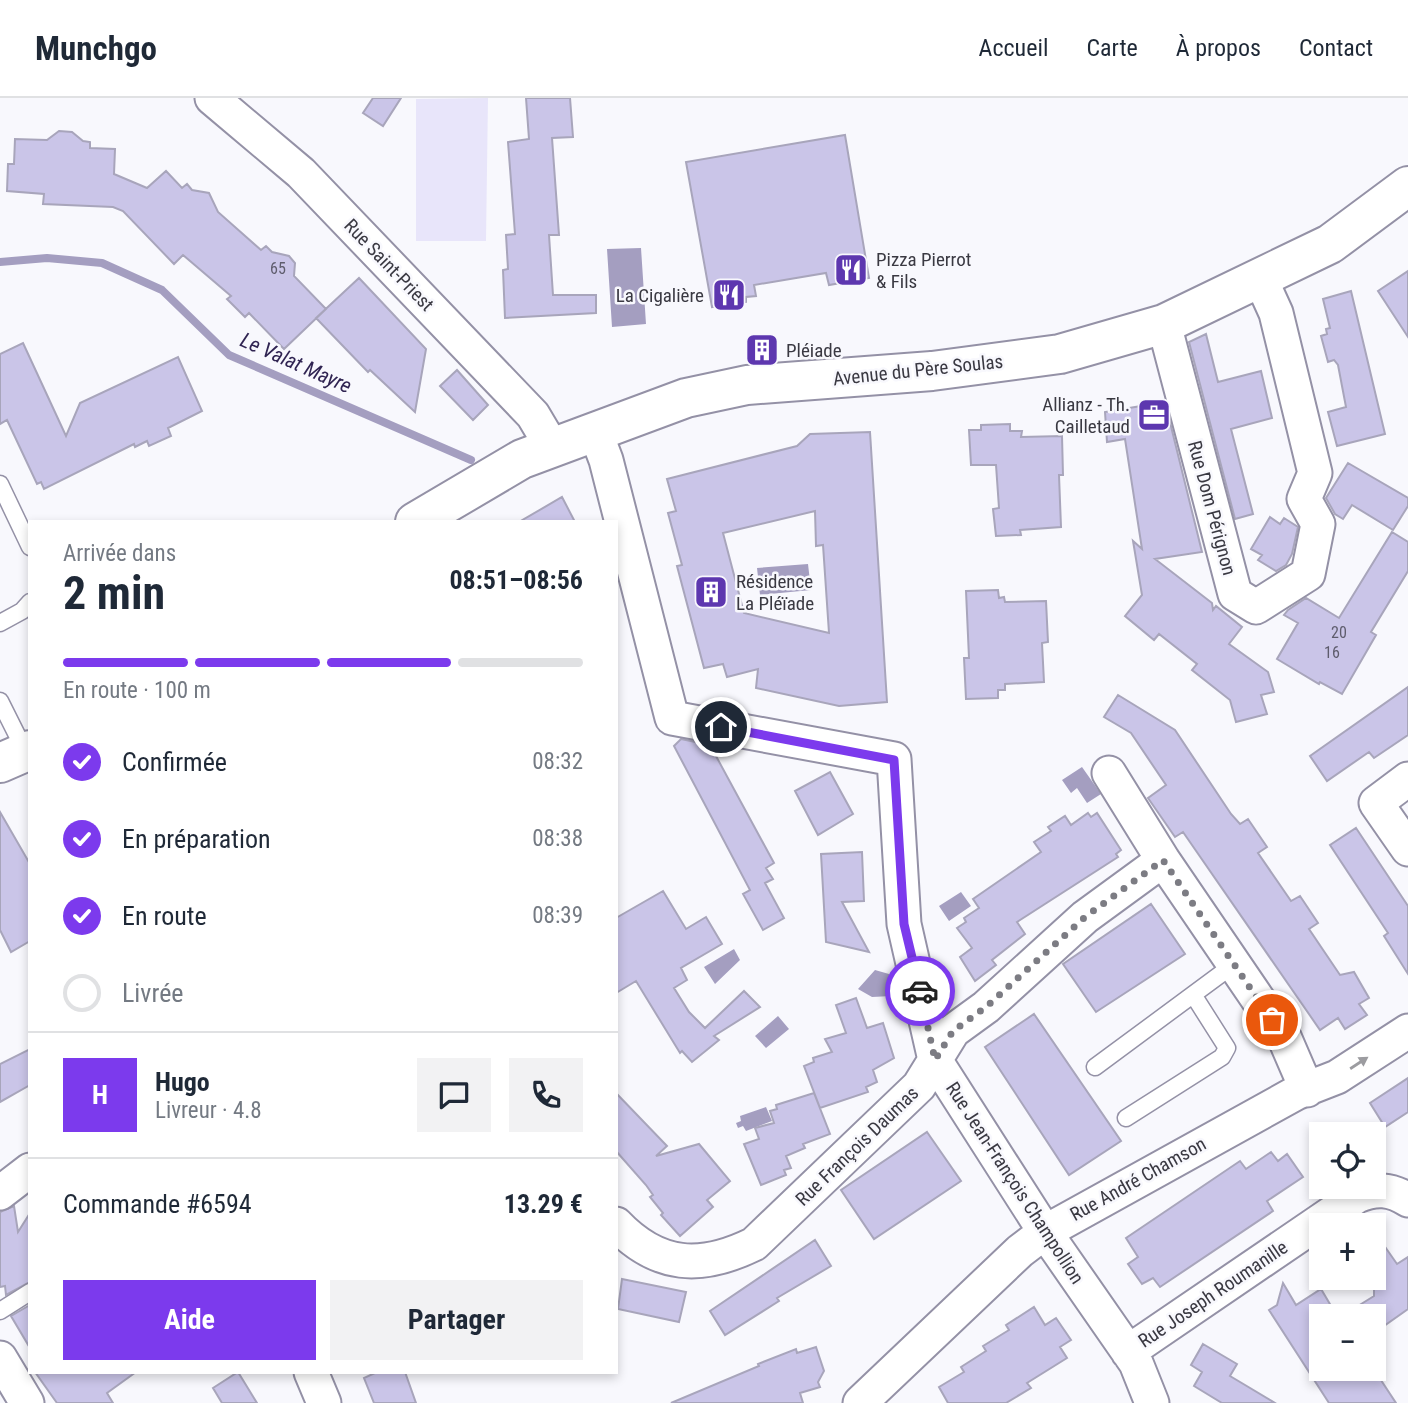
<!DOCTYPE html>
<html lang="fr">
<meta charset="utf-8">
<style>
:root{--surface:#fff;--page:#f2f2f3;--text:#1f2937;--muted:#747a83;--line:#e0e1e3;--accent:#7c3aed}
body{margin:0;font-family:"Roboto Condensed",sans-serif;background:var(--page);color:var(--text);height:100vh;display:flex;flex-direction:column;font-size:26px;white-space:nowrap}
*{box-sizing:border-box;margin:0}
p{font-size:23px;color:var(--muted)}
.icon{flex:none;width:38px;height:38px;fill:none;stroke:currentColor;stroke-width:2;stroke-linecap:round;stroke-linejoin:round}
.map{position:relative;flex:1;overflow:hidden}
.sheet{position:absolute;left:28px;top:422px;width:590px;height:854px;display:flex;flex-direction:column;background:var(--surface);border-radius:0px;box-shadow:0 4px 10px #0003}
.sheet>*{flex:none}
.fabs{position:absolute;left:1309px;top:1024px;display:grid;gap:14px}
.fabs a{display:grid;place-items:center;width:77px;height:77px;border-radius:0px;background:var(--surface);box-shadow:0 4px 10px #0003;font-size:35px}
.pin{position:absolute;display:grid;place-items:center;width:60px;height:60px;color:#fff;margin:-30px;border:4px solid #fff;border-radius:50%;box-shadow:0 2px 7px #0007}
.courier{position:absolute;display:grid;place-items:center;width:70px;height:70px;margin:-35px;border:5px solid #7c3aed;border-radius:50%;background:#fff;color:#222;box-shadow:0 2px 9px #0007}
.head em{font-style:normal;font-weight:700}
.head div{display:flex;flex-direction:column-reverse}
.head{display:flex;align-items:center;justify-content:space-between;height:119px;padding:0 35px}
h1{font-size:46px;font-weight:700;line-height:52px}
.bar{display:grid;grid-template-columns:repeat(4,1fr);gap:10px 7px;align-content:center;height:84px;padding:0 35px}
.bar i{height:9px;border-radius:5px;background:var(--line)}
.bar .current{background:var(--accent)}
.bar p{grid-column:span 4}
.line{display:flex;align-items:center;gap:18px;padding:0 35px;border-top:2px solid var(--line)}
.line div{flex:1}
.round{display:grid;place-items:center;flex:none;width:74px;height:74px;border-radius:0px;background:var(--page)}
ol{padding:0 35px;list-style:none}
li{display:flex;align-items:center;gap:21px;height:77px}
li p{margin-inline-start:auto}
li .icon{padding:7px;border-radius:50%;background:var(--accent);color:#fff;stroke-width:4}
li:last-child{color:var(--muted)}
li i{width:38px;height:38px;border:4px solid var(--line);border-radius:50%}
.cta{display:flex;gap:14px;margin-top:auto;padding:14px 35px}
.cta a{flex:1;height:80px;border-radius:0px;background:var(--accent);color:#fff;font-size:28px;font-weight:700;line-height:80px;text-align:center}
.cta a+a{background:var(--page);color:var(--text)}
header{display:flex;align-items:center;gap:42px;box-sizing:border-box;height:98px;padding:0 35px;background:var(--surface);border-bottom:2px solid var(--line)}
header strong{font-size:33px}
nav{display:flex;gap:38px;margin-inline-start:auto;font-size:24px}
.map>svg:first-child{display:block}
.green{fill:#e8e5fa}
.water{fill:#a49ec0}
.lines{fill:none;stroke-linecap:round;stroke-linejoin:round}
.stream{stroke:#a49ec0;stroke-width:8}
.building{fill:#cac5e8;stroke:#a8a5bb;stroke-width:2;fill-rule:evenodd}
.service-casing{stroke:#9491a6;stroke-width:19}
.minor-casing{stroke:#9491a6;stroke-width:37}
.secondary-casing{stroke:#9491a6;stroke-width:42}
.service{stroke:#fff;stroke-width:16}
.minor{stroke:#fff;stroke-width:33}
.secondary{stroke:#fff;stroke-width:38}
.oneway{fill:#9c9ca0}
.done{stroke:#7c7c83;stroke-width:7;stroke-dasharray:0 12.6}
.route{stroke:#7c3aed;stroke-width:9}
.labels{text-anchor:middle;dominant-baseline:central;stroke-width:5;stroke-linejoin:round;paint-order:stroke}
.number-label{font-size:16px;fill:#5e5c6c}
.poi-label{font-size:19px;fill:#3a3942;stroke:#f8f8fd;text-anchor:start}
.street-label{font-size:19px;fill:#3a3942;stroke:#f8f8fd}
.water-label{font-size:21px;font-style:italic;fill:#302452;stroke:#f8f8fd}
</style>
<header>
<strong>Munchgo</strong>
<nav><a>Accueil</a><a>Carte</a><a>À propos</a><a>Contact</a></nav>
</header>
<div class="map">
<svg width="1408" height="1305" viewBox="0 0 1408 1305">
<rect width="100%" height="100%" fill="#f8f8fd"/>
<path class="green" d="M488,0l-2,143h-70v-142z"/>
<path class="water" d="M641,150l5,76 -34,3 -5,-78z
M808,466l3,26 -51,5 -3,-27z
M1082,669l19,27 -14,9 -10,-15 -6,5 -9,-13z
M961,794l10,14 -22,15 -10,-15z
M734,851l6,11 -25,24 -11,-17z
M875,872l14,4 3,22 -20,1 -14,-8z
M778,918l11,13 -23,19 -11,-12z
M766,1009l6,14 -26,10 -3,-5 -5,2 -2,-5 5,-2 -1,-5z"/>
<g class="lines">
<path class="stream" d="M0,164l47,-4 55,5 60,27 67,65 242,105"/>
</g>
<path class="building" d="M373,0h28l-18,28 -20,-13z
M526,0h44l3,39 -21,1 7,97h-10l4,60h43v18l-91,5 -2,-48 5,-1 -2,-34 9,-1 -7,-92 21,-3z
M59,33l13,1 11,9 7,1v6l25,1 -1,25 33,14 19,-17 16,17 5,-4 5,6 17,3 9,19 43,38 5,-4 6,6 17,4 6,7 -1,13 32,33 -42,40 -35,-36 -4,4 -18,-18 4,-3 -48,-41 -9,9 -51,-53 -10,-4 -70,-3 1,-10 -37,-3 1,-27h6l1,-25 32,1z
M845,37l24,143 -40,7 -3,-12 -72,12 2,11 -10,1v5l-34,5 -26,-145z
M1408,173v66l-30,-46z
M359,180l67,71 -11,63 -45,-42 -2,2 -52,-54z
M1351,193l34,143 -48,12 -9,-34 18,-5 -8,-42 -4,-5 -6,2 -7,-26 6,-2 -1,-5 4,-1 -7,-29z
M1206,236l12,48 43,-11 11,47 -41,11 22,85 -18,5 -46,-177z
M23,245l43,93 14,-33 98,-46 24,54 -34,17 3,8 -22,10 -2,-5 -12,6 -1,-3 -90,45 -3,-7 -4,2 -30,-64 -7,4v-70z
M457,272l31,35 -15,15 -33,-34z
M1165,304l37,150 -47,7 57,44 1,7 3,-4 26,21 -13,17 39,28 6,20 -13,3 6,19 -31,8 -6,-22 -38,-30 5,-6 -38,-30 -5,6 -29,-24 17,-21 -9,-54 9,8 -17,-110 -18,3 -2,-30z
M1010,326v7h12l-1,6 41,-1 1,39h-4l2,52 -41,3 1,5 -25,1 -3,-27 6,-1 -3,-43h-25l-2,-35h12v-5z
M870,334l17,270 -48,4 -83,-18 2,-19 -31,8 -4,-13 -19,4 -27,-102 5,-1 -14,-52 8,-2 -9,-32 130,-33 13,-12zM815,413l1,35 7,-1 6,88 -85,-20 -21,-80z
M1348,365l60,35v8l-15,24 -41,-25 -9,14 -8,-5 -9,-16z
M562,399l13,25h-56z
M1270,419l10,7 4,-6 14,9 -6,27 -6,11 -10,6 -18,-11 4,-5 -11,-6z
M1392,434l16,10v29l-37,61 5,3 -34,59 -22,-12 -1,2 -42,-25 21,-36 -14,-8 4,-5 18,-12 33,20z
M998,492l1,8 5,-1 1,5 41,-1 2,41 -6,1 2,39 -39,2v6h-7v8l-32,1 -2,-41h5l-3,-67z
M1408,589v48l-34,23 -5,-6 -42,29 -17,-25z
M1118,597l57,35 56,84 9,10 8,-5 19,28 -9,6 33,48 9,-5 18,27 -9,6 31,46 14,-3 15,26 -10,6 8,11 -22,14 -7,-11 -18,12 -137,-198 -8,5 -27,-39 18,-13 -35,-52 -27,-16z
M681,641l29,6 64,118 -8,5 7,11 -8,4 19,35 -21,12 -20,-36 7,-4 -76,-144z
M830,674l23,42 -35,21 -23,-44z
M0,714l30,52v77l-19,11 -11,-22z
M1088,715l3,4 6,-4 24,37 -5,4 2,3 -101,65 8,12 -33,26 4,5 -21,16 -15,-24 12,-9 -15,-20 9,-6 -2,-4 15,-10 -6,-9 68,-47 -7,-10 17,-11 -3,-4 17,-11 6,9z
M1356,730l52,78v68l-24,-38 4,-3 -58,-88z
M862,754l2,49 -22,1 27,50 -43,-10 -5,-88z
M663,793l23,38 20,-12 16,27 -41,24 6,12 -13,8 15,24 16,16 39,-37 16,16 -46,29 5,4 -27,22 -10,-11 -2,2 -44,-72 -20,12v-75z
M1151,806l34,50 -89,58 -33,-48z
M856,900l11,30 16,-5 11,35 -21,12 4,12 -11,5 2,5 -48,16 -16,-42 10,-4 -1,-4 19,-6 -7,-13 21,-6 -10,-28z
M1034,916l87,127 -52,34 -84,-128z
M30,951v36l-30,17v-38z
M1408,980v34l-23,15 -15,-24z
M616,995l51,53 -11,10 43,-12 31,37 -23,19 6,7 -33,29 -19,-21 2,-2 -13,-16 3,-2 -7,-10 -30,-34z
M814,995l16,41 -27,10 2,4 -19,8 5,12 -7,2 2,5 -25,10 -17,-41 15,-5 -4,-11 19,-5 -4,-12 7,-2 -1,-4z
M927,1034l34,49 -87,58 -33,-49z
M1271,1054l7,9 9,-7 16,23 -36,24 6,10 -113,76 -7,-9 -11,6 -14,-20 10,-7 -12,-19 114,-77 6,8z
M14,1108l4,26 12,-19v69l-24,13 -1,-9 -5,1v-75z
M1374,1133l23,33 11,-7v52l-34,24v-17h-32l32,-20z
M815,1142l16,26 -54,32 2,3 -54,34 -15,-24z
M622,1181l64,13 -7,30 -61,-13z
M1283,1185l13,22 25,-16 16,27h-16v52h52l23,35h-67l-60,-93 8,-5z
M30,1207v43l-19,-32z
M1034,1209l11,18 11,-7 15,22 -11,7 7,11 -40,25 4,5 -25,15h-58l-9,-16 25,-15 -3,-5 25,-16 -3,-5 26,-16 -3,-5z
M1203,1246l34,20 -7,12 45,27h-53l-28,-17 8,-14 -11,-7z
M816,1249l8,24 -6,11 2,5 -20,6 3,10h-132l88,-37 -1,-2 38,-15 1,4z
M35,1274h101l-29,21 6,10h-56z
M238,1274l19,31h-35l-9,-15z
M377,1274h28l11,31h-42l-10,-25z"/>
<g class="lines">
<defs>
<path id="service" d="M0,386l30,63
M0,525l22,-12 8,-9
M0,603l26,52
M1095,969l138,-102
M1126,1020l96,-61 5,-9 -33,-52
M0,1213l30,-19"/>
<path id="minor" d="M212,0l89,75 232,242 19,32
M1164,226l71,270 21,13 52,-33 10,-50 -14,-25 11,-26 -39,-160 -15,-33
M595,333l11,29 66,258 222,41 10,165 31,136 110,172 91,131 16,40
M1109,675l54,87 122,179 22,51
M1408,681l-32,24 32,46
M0,1095l30,-23
M616,1126c42,44 85,46 138,20l165,-158 34,-55 33,-24 99,-90 78,-57
M1128,1254l229,-156c19,-8 34,-7 51,4
M0,1260l27,45
M311,1274l13,31
M860,1305l160,-152 25,-19 251,-139 41,-16 71,-46"/>
<path id="secondary" d="M415,424l107,-63 164,-61 61,-13 185,-14 128,-17 104,-30 166,-80 78,-58
M0,665l30,-13"/>
</defs>
<use href="#service" class="service-casing"/>
<use href="#minor" class="minor-casing"/>
<use href="#secondary" class="secondary-casing"/>
<use href="#service" class="service"/>
<use href="#minor" class="minor"/>
<use href="#secondary" class="secondary"/>
</g>
<defs><path id="oneway-solid" d="M-6-.8H1V-3.2L6.5 0L1 3.2V.8H-6Z" transform="scale(1.75)"/></defs>
<use class="oneway" href="#oneway-solid" transform="translate(1359 965) rotate(-33)"/>
<g class="lines">
<path class="done" d="M920,893l15,69 18,-29 33,-24 99,-90 78,-57 109,160"/>
<path class="route" d="M721,629l173,33 10,164 16,67"/>
</g>
<defs>
<symbol id="restaurant-square" viewBox="-11 -11 22 22"><rect x="-9" y="-9" width="18" height="18" rx="4" fill="#5d37af" stroke="#f8f8fd"/><path d="M-5-6h1v4h1v-4h1v4h1v-4h1v5L-1.5 .5V6h-2V.5L-5-1ZM5-6V6H3V1.5H1.5Q1.5-4 5-6Z" fill="#fff"/></symbol>
<symbol id="building-square" viewBox="-11 -11 22 22"><rect x="-9" y="-9" width="18" height="18" rx="4" fill="#5d37af" stroke="#f8f8fd"/><path d="M-4-6H4V6H1V3H-1V6H-4ZM-2.5-4.3h1.7v1.8h-1.7ZM.8-4.3h1.7v1.8H.8ZM-2.5-1h1.7V.8h-1.7ZM.8-1h1.7V.8H.8Z" fill="#fff"/></symbol>
<symbol id="office-square" viewBox="-11 -11 22 22"><rect x="-9" y="-9" width="18" height="18" rx="4" fill="#5d37af" stroke="#f8f8fd"/><path d="M-6-3h4V-5.5h4V-3h4V5H-6ZM-1-4.5V-3h2v-1.5ZM-6 0V1H6V0Z" fill="#fff"/></symbol>
</defs>
<g fill-rule="evenodd">
<use href="#restaurant-square" x="832" y="153" width="38" height="38"/>
<use href="#restaurant-square" x="710" y="178" width="38" height="38"/>
<use href="#building-square" x="743" y="233" width="38" height="38"/>
<use href="#office-square" x="1135" y="298" width="38" height="38"/>
<use href="#building-square" x="692" y="475" width="38" height="38"/>
</g>
<g class="labels">
<g class="number-label">
<text x="278" y="170">65</text>
<text x="1339" y="534">20</text>
<text x="1332" y="554">16</text>
</g>
<g class="poi-label">
<text x="876" y="161">Pizza Pierrot<tspan x="876" dy="22">&amp; Fils</tspan></text>
<text x="704" y="197" text-anchor="end">La Cigalière</text>
<text x="786" y="252">Pléiade</text>
<text x="1130" y="306" text-anchor="end">Allianz - Th.<tspan x="1130" dy="22">Cailletaud</tspan></text>
<text x="736" y="483">Résidence<tspan x="736" dy="22">La Pléïade</tspan></text>
</g>
<g class="street-label">
<text transform="translate(389 167) rotate(46)">Rue Saint-Priest</text>
<text transform="translate(918 272) rotate(-6)">Avenue du Père Soulas</text>
<text transform="translate(1212 410) rotate(75)">Rue Dom Pérignon</text>
<text transform="translate(857 1048) rotate(-44)">Rue François Daumas</text>
<text transform="translate(1138 1081) rotate(-29)">Rue André Chamson</text>
<text transform="translate(1015 1085) rotate(57)">Rue Jean-François Champollion</text>
<text transform="translate(1213 1196) rotate(-34)">Rue Joseph Roumanille</text>
</g>
<g class="water-label">
<text transform="translate(296 265) rotate(24)">Le Valat Mayre</text>
</g>
</g>
</svg>
<div class="fabs">
<a><svg class="icon" aria-label="locate" viewBox="0 0 24 24"><circle cx="12" cy="12" r="6"/><path d="M12 2v4M12 18v4M2 12h4M18 12h4"/></svg></a>
<a>+</a>
<a>−</a>
</div>
<div class="pin" style="left:1272px;top:922px;background:#ea580c"><svg class="icon" aria-label="bag" viewBox="0 0 24 24"><path d="M5 8h14l-1 12H6zM9 8a3 3 0 0 1 6 0"/></svg></div>
<div class="pin" style="left:721px;top:629px;background:#1f2937"><svg class="icon" aria-label="home" viewBox="0 0 24 24"><path d="M3 11l9-7 9 7M6 9v11h12V9"/></svg></div>
<div class="courier" style="left:920px;top:893px"><svg class="icon" aria-label="car" viewBox="0 0 24 24"><path d="M5 17H2v-5l4-1 3-4h7l3 4 3 1v5h-3M9 17h6M6 11h13"/><circle cx="7" cy="17" r="2"/><circle cx="17" cy="17" r="2"/></svg></div>
<section class="sheet">
<div class="head"><div><h1>2 min</h1><p>Arrivée dans</p></div><em>08:51–08:56</em></div>
<div class="bar"><i class="current"></i><i class="current"></i><i class="current"></i><i></i><p>En route · 100 m</p></div>
<ol>
<li><svg class="icon" aria-label="check" viewBox="0 0 24 24"><path d="M5 12l5 5 9-10"/></svg>Confirmée<p>08:32</p></li>
<li><svg class="icon" aria-label="check" viewBox="0 0 24 24"><path d="M5 12l5 5 9-10"/></svg>En préparation<p>08:38</p></li>
<li><svg class="icon" aria-label="check" viewBox="0 0 24 24"><path d="M5 12l5 5 9-10"/></svg>En route<p>08:39</p></li>
<li><i></i>Livrée</li>
</ol>
<div class="line" style="height:126px"><b class="round" style="background:var(--accent);color:#fff">H</b><div><b>Hugo</b><p>Livreur · 4.8</p></div><a class="round"><svg class="icon" aria-label="chat" viewBox="0 0 24 24"><path d="M4 5h16v11H9l-5 4z"/></svg></a><a class="round"><svg class="icon" aria-label="phone" viewBox="0 0 24 24"><path d="M5 4h4l2 5-3 2q2 4 5 5l2-3 5 2v4C11 20 4 13 5 4z"/></svg></a></div>
<div class="line" style="height:91px"><div>Commande #6594</div><b>13.29 €</b></div>
<div class="cta"><a>Aide</a><a>Partager</a></div>
</section>
</div>
